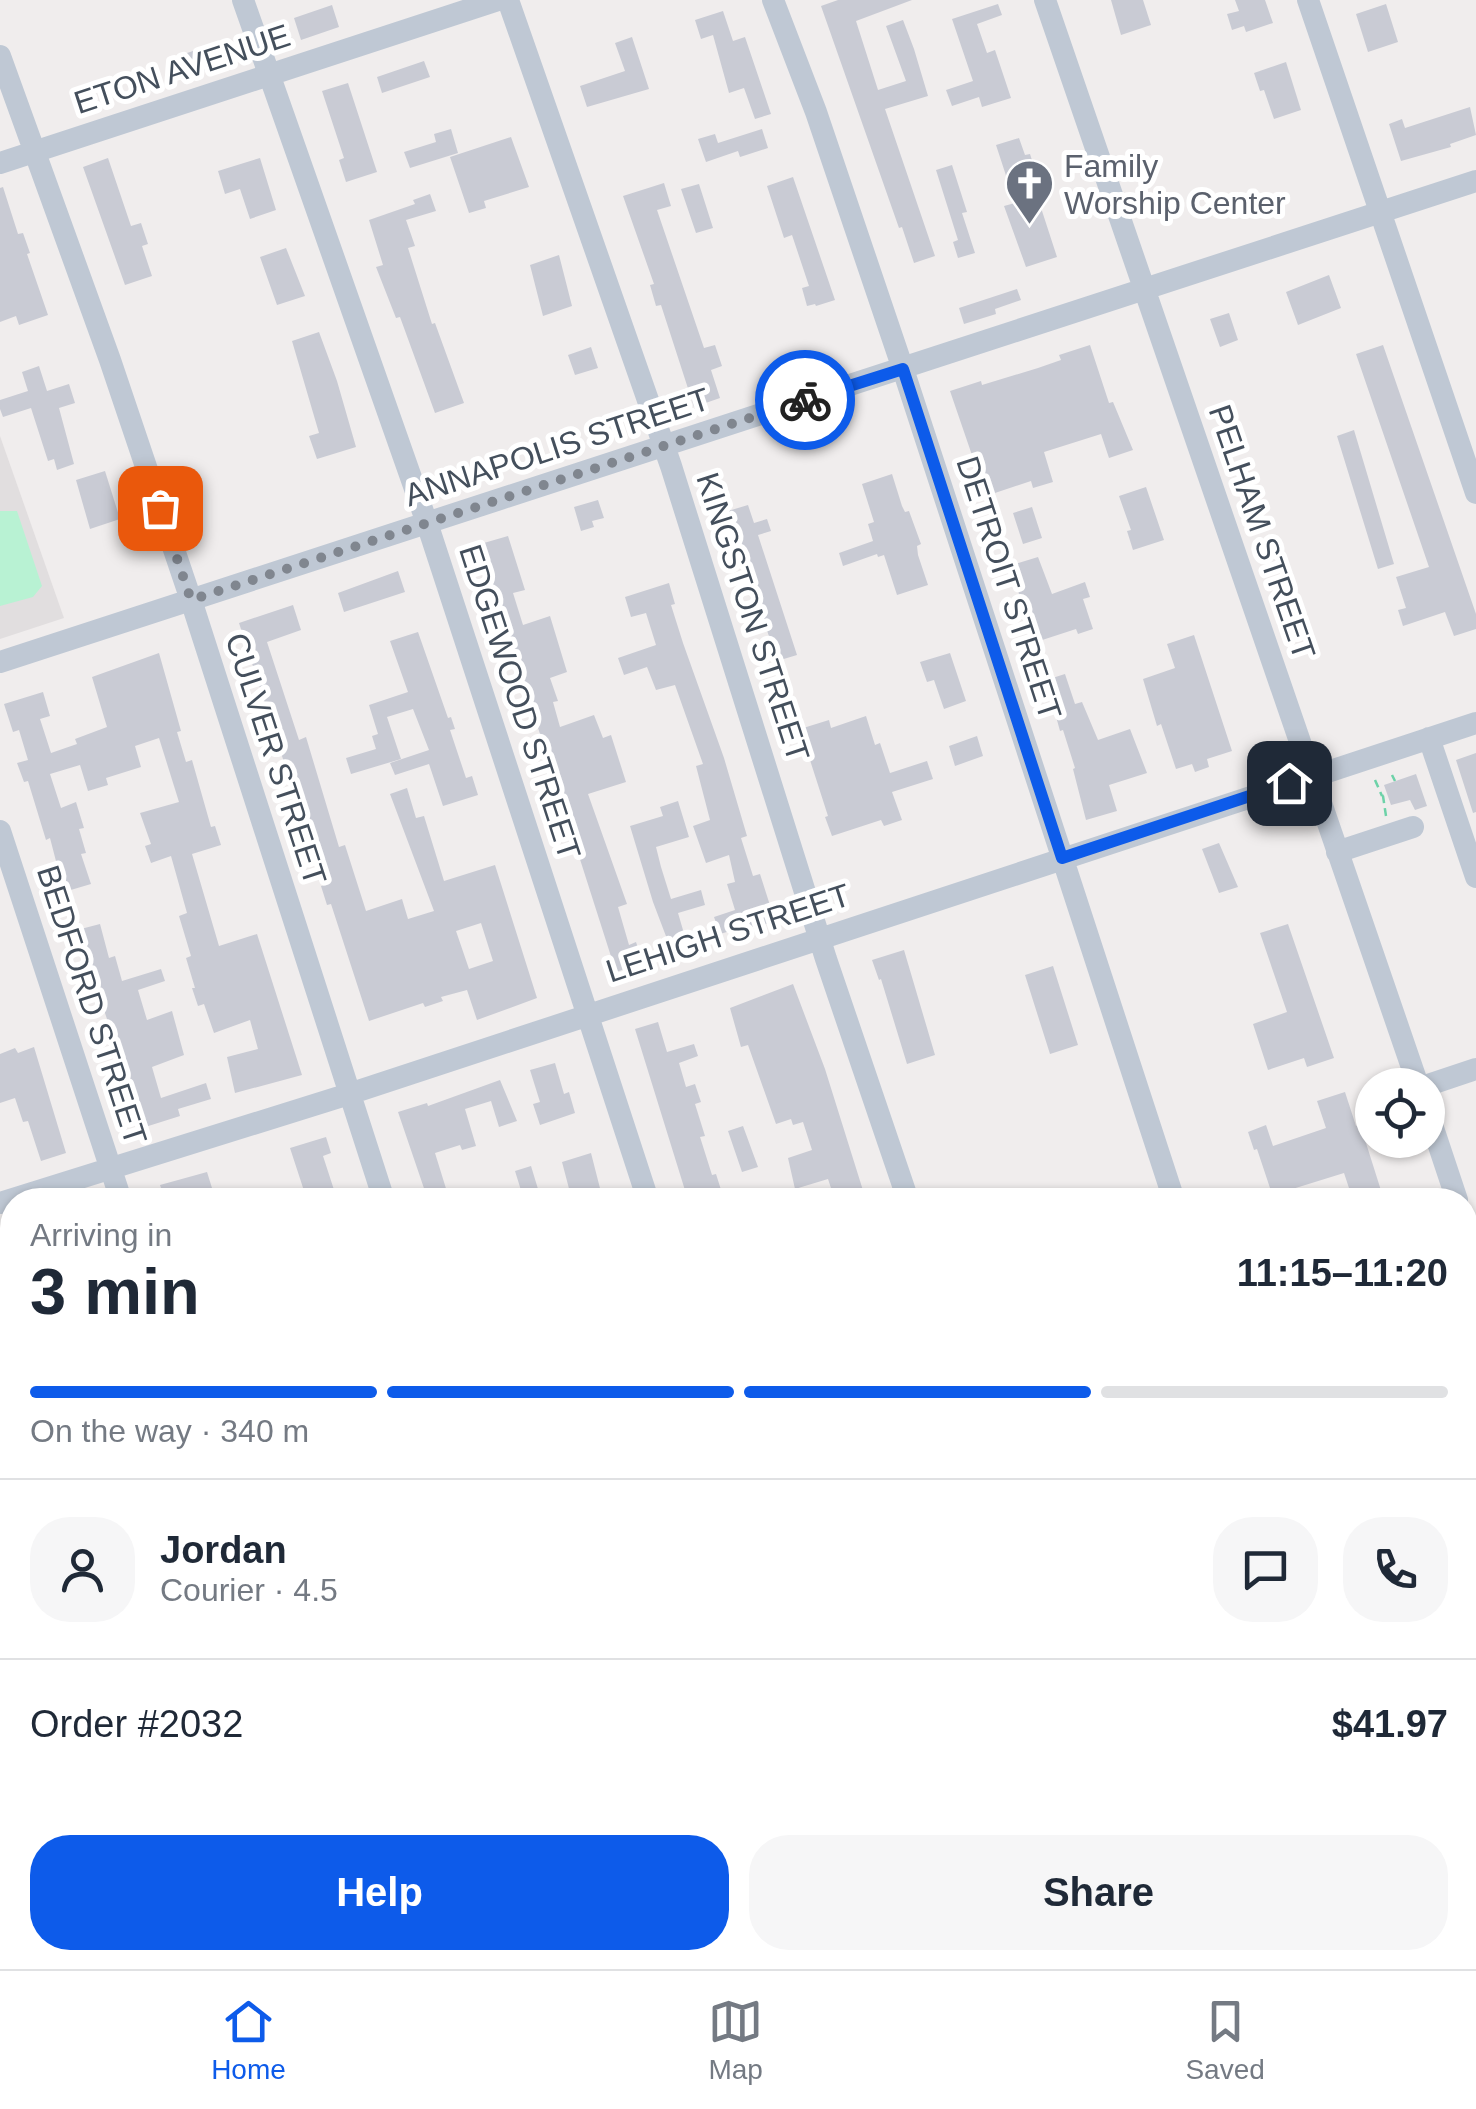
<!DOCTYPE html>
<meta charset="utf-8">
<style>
:root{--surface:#fff;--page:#f6f6f7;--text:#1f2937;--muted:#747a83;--line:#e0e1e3;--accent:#0d5bea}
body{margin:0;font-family:Arial,sans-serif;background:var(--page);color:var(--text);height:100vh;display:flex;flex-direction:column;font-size:38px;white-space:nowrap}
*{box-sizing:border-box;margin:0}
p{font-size:32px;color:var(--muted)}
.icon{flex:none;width:55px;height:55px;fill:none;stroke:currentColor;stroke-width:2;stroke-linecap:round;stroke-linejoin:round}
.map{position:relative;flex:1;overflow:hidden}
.sheet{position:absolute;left:0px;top:1188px;width:1478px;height:782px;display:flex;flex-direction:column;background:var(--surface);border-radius:40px 40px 0 0;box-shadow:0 2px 8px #0004}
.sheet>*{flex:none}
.fabs{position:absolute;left:1355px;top:1068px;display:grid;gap:20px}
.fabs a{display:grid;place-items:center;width:90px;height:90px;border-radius:50%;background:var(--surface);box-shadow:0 2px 8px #0004;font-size:50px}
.pin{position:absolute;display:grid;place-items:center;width:85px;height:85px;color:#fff;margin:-42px;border-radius:20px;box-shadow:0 5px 15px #0006}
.courier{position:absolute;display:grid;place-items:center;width:100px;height:100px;margin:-50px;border:8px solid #0d5bea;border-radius:50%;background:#fff;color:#222;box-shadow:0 2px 12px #0007}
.head em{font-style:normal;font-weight:800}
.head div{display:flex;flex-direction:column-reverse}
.head{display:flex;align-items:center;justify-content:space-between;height:170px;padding:0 30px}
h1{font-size:65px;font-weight:800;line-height:75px}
.bar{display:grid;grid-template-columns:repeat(4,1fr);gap:15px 10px;align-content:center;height:120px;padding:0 30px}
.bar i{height:12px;border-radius:8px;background:var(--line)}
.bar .active{background:var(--accent)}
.bar p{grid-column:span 4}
.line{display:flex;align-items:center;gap:25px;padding:0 30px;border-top:2px solid var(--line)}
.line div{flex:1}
.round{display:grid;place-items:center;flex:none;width:105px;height:105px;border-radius:40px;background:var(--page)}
.button{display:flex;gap:20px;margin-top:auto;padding:20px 30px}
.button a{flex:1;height:115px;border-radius:40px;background:var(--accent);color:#fff;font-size:40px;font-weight:800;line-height:115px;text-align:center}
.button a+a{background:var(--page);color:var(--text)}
.menu{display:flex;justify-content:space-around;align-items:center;height:140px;border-top:2px solid var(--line);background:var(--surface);font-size:28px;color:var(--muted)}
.menu a{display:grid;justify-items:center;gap:5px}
.menu .active{color:var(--accent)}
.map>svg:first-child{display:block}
.education{fill:#e1dedf}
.green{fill:#b8f2d3}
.building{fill:#c9cbd4;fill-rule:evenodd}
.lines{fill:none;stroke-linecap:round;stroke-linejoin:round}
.path{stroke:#6dd2a8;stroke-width:2.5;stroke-dasharray:8 5;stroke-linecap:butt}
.minor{stroke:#bfc8d4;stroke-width:22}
.major{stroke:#abbace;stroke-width:30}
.done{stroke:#80868f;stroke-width:10;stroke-dasharray:0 18}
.route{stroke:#0d5bea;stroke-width:12}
.labels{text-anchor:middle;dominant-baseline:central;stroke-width:10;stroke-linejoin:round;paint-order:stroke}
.street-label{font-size:32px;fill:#444f5c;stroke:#fff}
.worship-label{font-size:32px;fill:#5b616d;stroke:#fff;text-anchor:start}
</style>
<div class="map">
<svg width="1476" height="1969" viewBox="0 0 1476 1969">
<rect width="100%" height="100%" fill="#f0eded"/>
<path class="education" d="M0,436l64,182 -64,21z"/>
<path class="green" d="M0,511h17l25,75 -9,11 -33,9z
M680,1958h106l43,11h-106z"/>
<path class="building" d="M838,0h74l-56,21 22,69 28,-9 -20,-55 17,-6 11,29 14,47 -43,13 50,147 -21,7 -12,-36 -3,1 -78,-222z
M1111,0h32l8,25 -30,10z
M1235,0h30l8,23 -27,9 -2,-6 -12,4 -5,-16 12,-3z
M998,4l4,11 -25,9 10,29 8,-3 16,48 -29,9 -3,-10 -27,9 -6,-16 27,-9 -21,-62z
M1386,4l12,38 -30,10 -12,-38z
M332,5l7,22 -38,13 -7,-22z
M723,11l10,30 12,-4 26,77 -16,5 -11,-31 -15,5 -16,-58 -12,4 -6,-19z
M632,37l17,52 -62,18 -7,-21 45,-15 -10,-28z
M211,45l7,21 -27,9 -7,-21z
M424,61l6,16 -48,16 -5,-16z
M1286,62l15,48 -27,9 -10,-29 -4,1 -6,-18z
M348,83l29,89 -31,10 -7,-22 5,-2 -22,-67z
M1470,107l6,28 -26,9 1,3 -50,14 -12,-37 13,-5 3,9z
M451,129l7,24 -48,15 -6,-16 32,-10 -2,-8z
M762,129l6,19 -28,9 -2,-6 -32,11 -8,-23 17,-5 3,9z
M511,137l18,50 -45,14 2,7 -17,5 -19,-56z
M1019,138l6,17 5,-1 6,19 -6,1 27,83 -31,10 -22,-61 11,-3 -19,-58z
M108,158l23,68 10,-3 7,21 -6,2 10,30 -27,9 -42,-118z
M260,158l16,52 -26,9 -10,-30 -15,5 -7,-23z
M952,165l15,47 -5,1 13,40 -17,5 -5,-16 5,-2 -22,-70z
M793,177l42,123 -19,6 -1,-2 -8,2 -5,-18 7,-2 -17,-51 -8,3 -17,-52z
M664,183l7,23 -14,4 47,138 11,-3 7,21 -11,4 9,28 -26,9 -33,-102 -5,1 -6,-21 4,-1 -31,-88z
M699,184l14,44 -17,5 -15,-44z
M3,187l15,47 5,-1 7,20 -3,1 21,61 -29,10 -3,-9 -16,6v-134z
M430,194l6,17 -30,9 9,26 -7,2 24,76 3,-1 29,80 -29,10 -35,-96 -4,1 -20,-51 7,-2 -14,-45 46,-16 -2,-4z
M286,248l19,48 -28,9 -17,-48z
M559,255l13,51 -29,10 -13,-51z
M1329,275l12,33 -43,17 -12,-33z
M1017,289l4,11 -26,9 1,5 -32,10 -5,-16z
M1229,313l9,27 -18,7 -10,-28z
M319,332l18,49 19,66 -39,12 -8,-23 10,-3 -27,-92z
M1090,345l19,58 4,-1 20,48 -24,8 -8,-24 -57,18 9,30 -20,6 -2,-7 -45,15 -36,-105 31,-10 1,4 56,-17 23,-8 -2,-5z
M1383,345l93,269v15l-22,7 -9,-24 -42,14 -5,-16 8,-2 -10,-31 33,-10 -73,-213z
M591,347l7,21 -23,7 -7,-20z
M39,366l8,25 22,-7 6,19 -16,5 15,56 -17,6 -3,-11 -6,2 -17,-53 -28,9 -3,-8v-9l28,-9 -6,-19z
M1354,430l40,134 -16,5 -41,-133z
M105,471l15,48 -30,10 -14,-49z
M892,474l10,32 3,6 4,-1 12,33 -4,2 1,9 10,30 -31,10 -13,-40 -6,2 -1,-3 -34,12 -4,-13 34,-12 -5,-17 6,-2 -12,-38z
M1146,487l18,53 -31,10 -6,-19 4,-1 -12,-34z
M598,500l6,18 -12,3 2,6 -13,4 -7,-24z
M748,505l6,18 13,-4 4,12 -13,4 39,120 -20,6 -49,-150z
M1032,507l10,31 -19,6 -10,-31z
M508,536l17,54 -12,3 10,32 27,-9 17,56 -17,6 8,23 -5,1 7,25 34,-12 9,23 8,-3 15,47 -38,12 39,110 -9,3 11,38 7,-3 7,21 -27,9 -84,-263 -10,-27 -4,1 -6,-21 4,-1 -39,-116z
M1038,557l14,37 33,-12 5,15 -7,2 10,30 -15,5 -2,-5 -43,14 -7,-20 3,-1 -20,-56z
M398,571l7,21 -61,20 -6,-19z
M669,583l6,21 -4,1 12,38 41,115 23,78 -6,2 12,38 7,-2 15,47 -26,9 -2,-4 -27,8 -6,-17 21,-7 -8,-26 8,-2 -6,-27 -23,8 -13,-37 17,-6 -14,-54 7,-2 -28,-79 -19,5 -9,-23 -23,8 -6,-17 38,-13 -10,-32 -15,4 -6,-20z
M293,605l8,25 -34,12 32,98 7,-3 33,110 6,-2 21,66 36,-12 6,20 26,-8 -44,-117 17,-6 9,30 8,-2 20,65 51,-16 42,133 -60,22 -10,-30 -26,7 2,4 -18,6 -2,-4 -54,18 -38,-117 -4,1 -6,-19 4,-1 -22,-63 4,-1 -11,-35 -4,1 -53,-164zM481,923l12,38 -24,8 -13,-38z
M418,632l30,86 3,-1 4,12 -5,1 16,48 6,-2 6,19 -35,11 -14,-42 -34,11 -5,-12 39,-13 -16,-41 -26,8 14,42 -50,15 -5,-16 30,-9 -4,-13 6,-2 -9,-29 39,-13 -18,-51z
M1194,635l38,116 -25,8 2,8 -14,5 -3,-8 -16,5 -15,-45 -4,2 -14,-47 32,-11 -8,-24z
M159,653l22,78 -4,1 9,30 6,-2 19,67 4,-1 6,19 -29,9 27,92 38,-12 45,141 -67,18 -8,-36 31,-8 -8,-29 -36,13 -10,-29 -6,2 -6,-18h3l-9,-30 5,-2 -12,-40 8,-3 -16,-57 -20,7 -6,-17 6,-2 -11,-31 39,-11 -20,-64 -24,8 6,21 -35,11 2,7 -20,6 -8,-26 -30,9 11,34 15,-6 8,26 -5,1 7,24 -5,1 10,30 -27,8 -14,-54 -4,2 -18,-59 -4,1 -7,-19 11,-3 -9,-30 -6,2 -9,-28 39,-12 7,24 -10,3 11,34 26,-9 -2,-5 32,-12 -15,-50z
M950,653l16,48 -22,8 -10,-29 -7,2 -7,-20z
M1065,674l10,30 7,-2 16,38 32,-11 17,44 -38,12 8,26 -31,9 -13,-51 2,-1 -12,-38 -3,1 -14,-51z
M866,716l9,29 5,-2 10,30 37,-12 6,18 -41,13 10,28 -18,6 -3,-6 -49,16 -7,-19 3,-1 -28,-87 29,-9 2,8z
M977,736l6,20 -28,10 -6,-20z
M1476,753v59l-3,1 -17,-53z
M1416,774l11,32 -12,4 -5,-10 -19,5 -7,-20z
M678,801l11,36 -33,10 5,20 10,32 30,-9 4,15 -27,8 10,34 -16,5 -19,-50 -23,-76 33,-10 -3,-9z
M1219,843l19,44 -19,6 -17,-44z
M100,924l9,34 6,-2 7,25 39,-12 4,12 -27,9 9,30 25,-9 12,44 -32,12 9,31 45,-15 5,16 -33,10 2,7 -38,12 -27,-88 -8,3 -6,-22 6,-2 -30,-89z
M1288,924l46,134 -27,9 -3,-9 -36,12 -15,-46 34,-12 -27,-79z
M904,950l31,105 -28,9 -26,-85 -2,1 -7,-20z
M1053,966l25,79 -28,9 -25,-79z
M793,984l32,85 41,131h-31l-7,-21 -33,10 -7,-31 24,-8 -9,-28 -10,3 -2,-6 -15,5 -28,-79 -7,2 -11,-39z
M658,1022l9,30 27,-8 4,12 -19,7 7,24 9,-3 6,18 -6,2 10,32 -5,1 12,38 4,-1 6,19 -22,7h-12l-53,-171z
M34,1047l32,106 -25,8 -13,-40 -5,1 -8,-24 -15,5v-49l15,-6 3,5z
M555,1063l9,31 5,-2 6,21 -35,12 -7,-21 7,-2 -10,-32z
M500,1080l17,41 -18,6 -8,-26 -26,8 11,37 -14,4 -2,-5 -25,8 13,42 -20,5 -30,-88 29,-9 1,3z
M1345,1092l11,34 4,-2 24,76h-31l-9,-27 -58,18 3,9h-15l-17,-51 -3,1 -6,-18 18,-7 7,21 53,-18 -9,-27z
M743,1126l15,41 -16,5 -14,-41z
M326,1137l5,16 -8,3 13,40 -29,4 -17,-52z
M591,1153l12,47h-31l-10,-38z
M531,1166l7,23 2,11h-16l-9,-29z
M207,1172l5,16 -16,4 2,8h-33l-5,-15z"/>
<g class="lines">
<path class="path" d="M1392,775l3,6
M1375,780l7,16
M1386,816l-3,-20 5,-1
M1465,1292l11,-3"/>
<path class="minor" d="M243,0l184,523 221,677
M508,0l163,466 155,493 82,241
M773,0l43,112 87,257 271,831
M1045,0l373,1085
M1308,0l168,493
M0,56l110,304 81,240 193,600
M0,163l498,-163
M0,662l1476,-481
M1429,738l47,139
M0,831l121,369
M1337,852l76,-25
M1428,1085l48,-16
M1428,1113l29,87
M0,1203l349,-109 1127,-371
M1465,1222l11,32
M1465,1450l11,32
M0,1487l12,4
M1465,1606l6,17 5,-1
M0,1647l12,43
M0,1758l12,-44
M1465,1803l11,-4
M1419,1958l3,11
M414,1969l3,-11
M1053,1969l14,-11"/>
<path class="major" d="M0,1725l12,4
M0,1784l12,4
M633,1958l42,11
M848,1958l43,11"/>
</g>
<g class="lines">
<path class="done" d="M160,508l31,92 614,-200"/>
<path class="route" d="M805,400l98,-31 159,489 227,-75"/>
</g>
<defs>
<symbol id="church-pin" viewBox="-11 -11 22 30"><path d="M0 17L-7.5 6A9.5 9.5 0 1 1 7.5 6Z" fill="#6b7280" stroke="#fff"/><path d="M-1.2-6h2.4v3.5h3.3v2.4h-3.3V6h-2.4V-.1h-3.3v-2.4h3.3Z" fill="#fff"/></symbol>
</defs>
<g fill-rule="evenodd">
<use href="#church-pin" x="1002" y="156" width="55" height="75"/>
</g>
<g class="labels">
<g class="street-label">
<text transform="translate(182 69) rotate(-18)">ETON AVENUE</text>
<text transform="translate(557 447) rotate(-18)">ANNAPOLIS STREET</text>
<text transform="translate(1262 532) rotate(71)">PELHAM STREET</text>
<text transform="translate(1009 588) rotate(72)">DETROIT STREET</text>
<text transform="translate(753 617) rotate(72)">KINGSTON STREET</text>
<text transform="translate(520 702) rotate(72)">EDGEWOOD STREET</text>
<text transform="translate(276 759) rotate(72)">CULVER STREET</text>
<text transform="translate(728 933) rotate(-18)">LEHIGH STREET</text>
<text transform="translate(92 1005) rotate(72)">BEDFORD STREET</text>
</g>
<g class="worship-label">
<text x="1064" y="166">Family<tspan x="1064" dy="37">Worship Center</tspan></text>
</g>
</g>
</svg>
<div class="fabs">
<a><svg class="icon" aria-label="locate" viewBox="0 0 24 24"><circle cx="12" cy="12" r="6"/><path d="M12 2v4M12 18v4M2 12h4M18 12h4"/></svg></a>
</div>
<div class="pin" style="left:160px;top:508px;background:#ea580c"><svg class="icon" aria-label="bag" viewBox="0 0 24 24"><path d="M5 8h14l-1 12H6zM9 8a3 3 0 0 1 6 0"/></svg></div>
<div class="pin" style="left:1289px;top:783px;background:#1f2937"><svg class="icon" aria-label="home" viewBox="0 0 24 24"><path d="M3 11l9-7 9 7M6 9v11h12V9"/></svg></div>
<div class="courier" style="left:805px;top:400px"><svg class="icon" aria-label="bike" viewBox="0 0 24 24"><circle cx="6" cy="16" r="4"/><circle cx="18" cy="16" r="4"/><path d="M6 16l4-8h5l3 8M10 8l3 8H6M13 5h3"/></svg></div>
<section class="sheet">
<div class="head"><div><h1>3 min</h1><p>Arriving in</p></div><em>11:15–11:20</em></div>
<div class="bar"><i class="active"></i><i class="active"></i><i class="active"></i><i></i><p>On the way · 340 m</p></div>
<div class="line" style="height:180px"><a class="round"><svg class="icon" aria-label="person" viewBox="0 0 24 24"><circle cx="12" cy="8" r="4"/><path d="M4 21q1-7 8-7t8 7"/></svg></a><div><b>Jordan</b><p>Courier · 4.5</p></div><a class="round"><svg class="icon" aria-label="chat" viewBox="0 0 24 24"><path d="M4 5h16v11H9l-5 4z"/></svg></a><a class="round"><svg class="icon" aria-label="phone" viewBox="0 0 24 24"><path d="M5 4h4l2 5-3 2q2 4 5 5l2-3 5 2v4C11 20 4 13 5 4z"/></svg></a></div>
<div class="line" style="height:130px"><div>Order #2032</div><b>$41.97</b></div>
<div class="button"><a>Help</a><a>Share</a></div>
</section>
</div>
<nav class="menu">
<a class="active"><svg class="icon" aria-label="home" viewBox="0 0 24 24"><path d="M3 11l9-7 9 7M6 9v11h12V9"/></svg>Home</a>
<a><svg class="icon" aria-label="map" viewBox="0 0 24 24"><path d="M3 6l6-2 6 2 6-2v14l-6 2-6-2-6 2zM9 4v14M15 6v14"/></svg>Map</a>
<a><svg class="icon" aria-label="saved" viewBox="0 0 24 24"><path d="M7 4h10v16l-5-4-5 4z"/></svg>Saved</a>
</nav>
